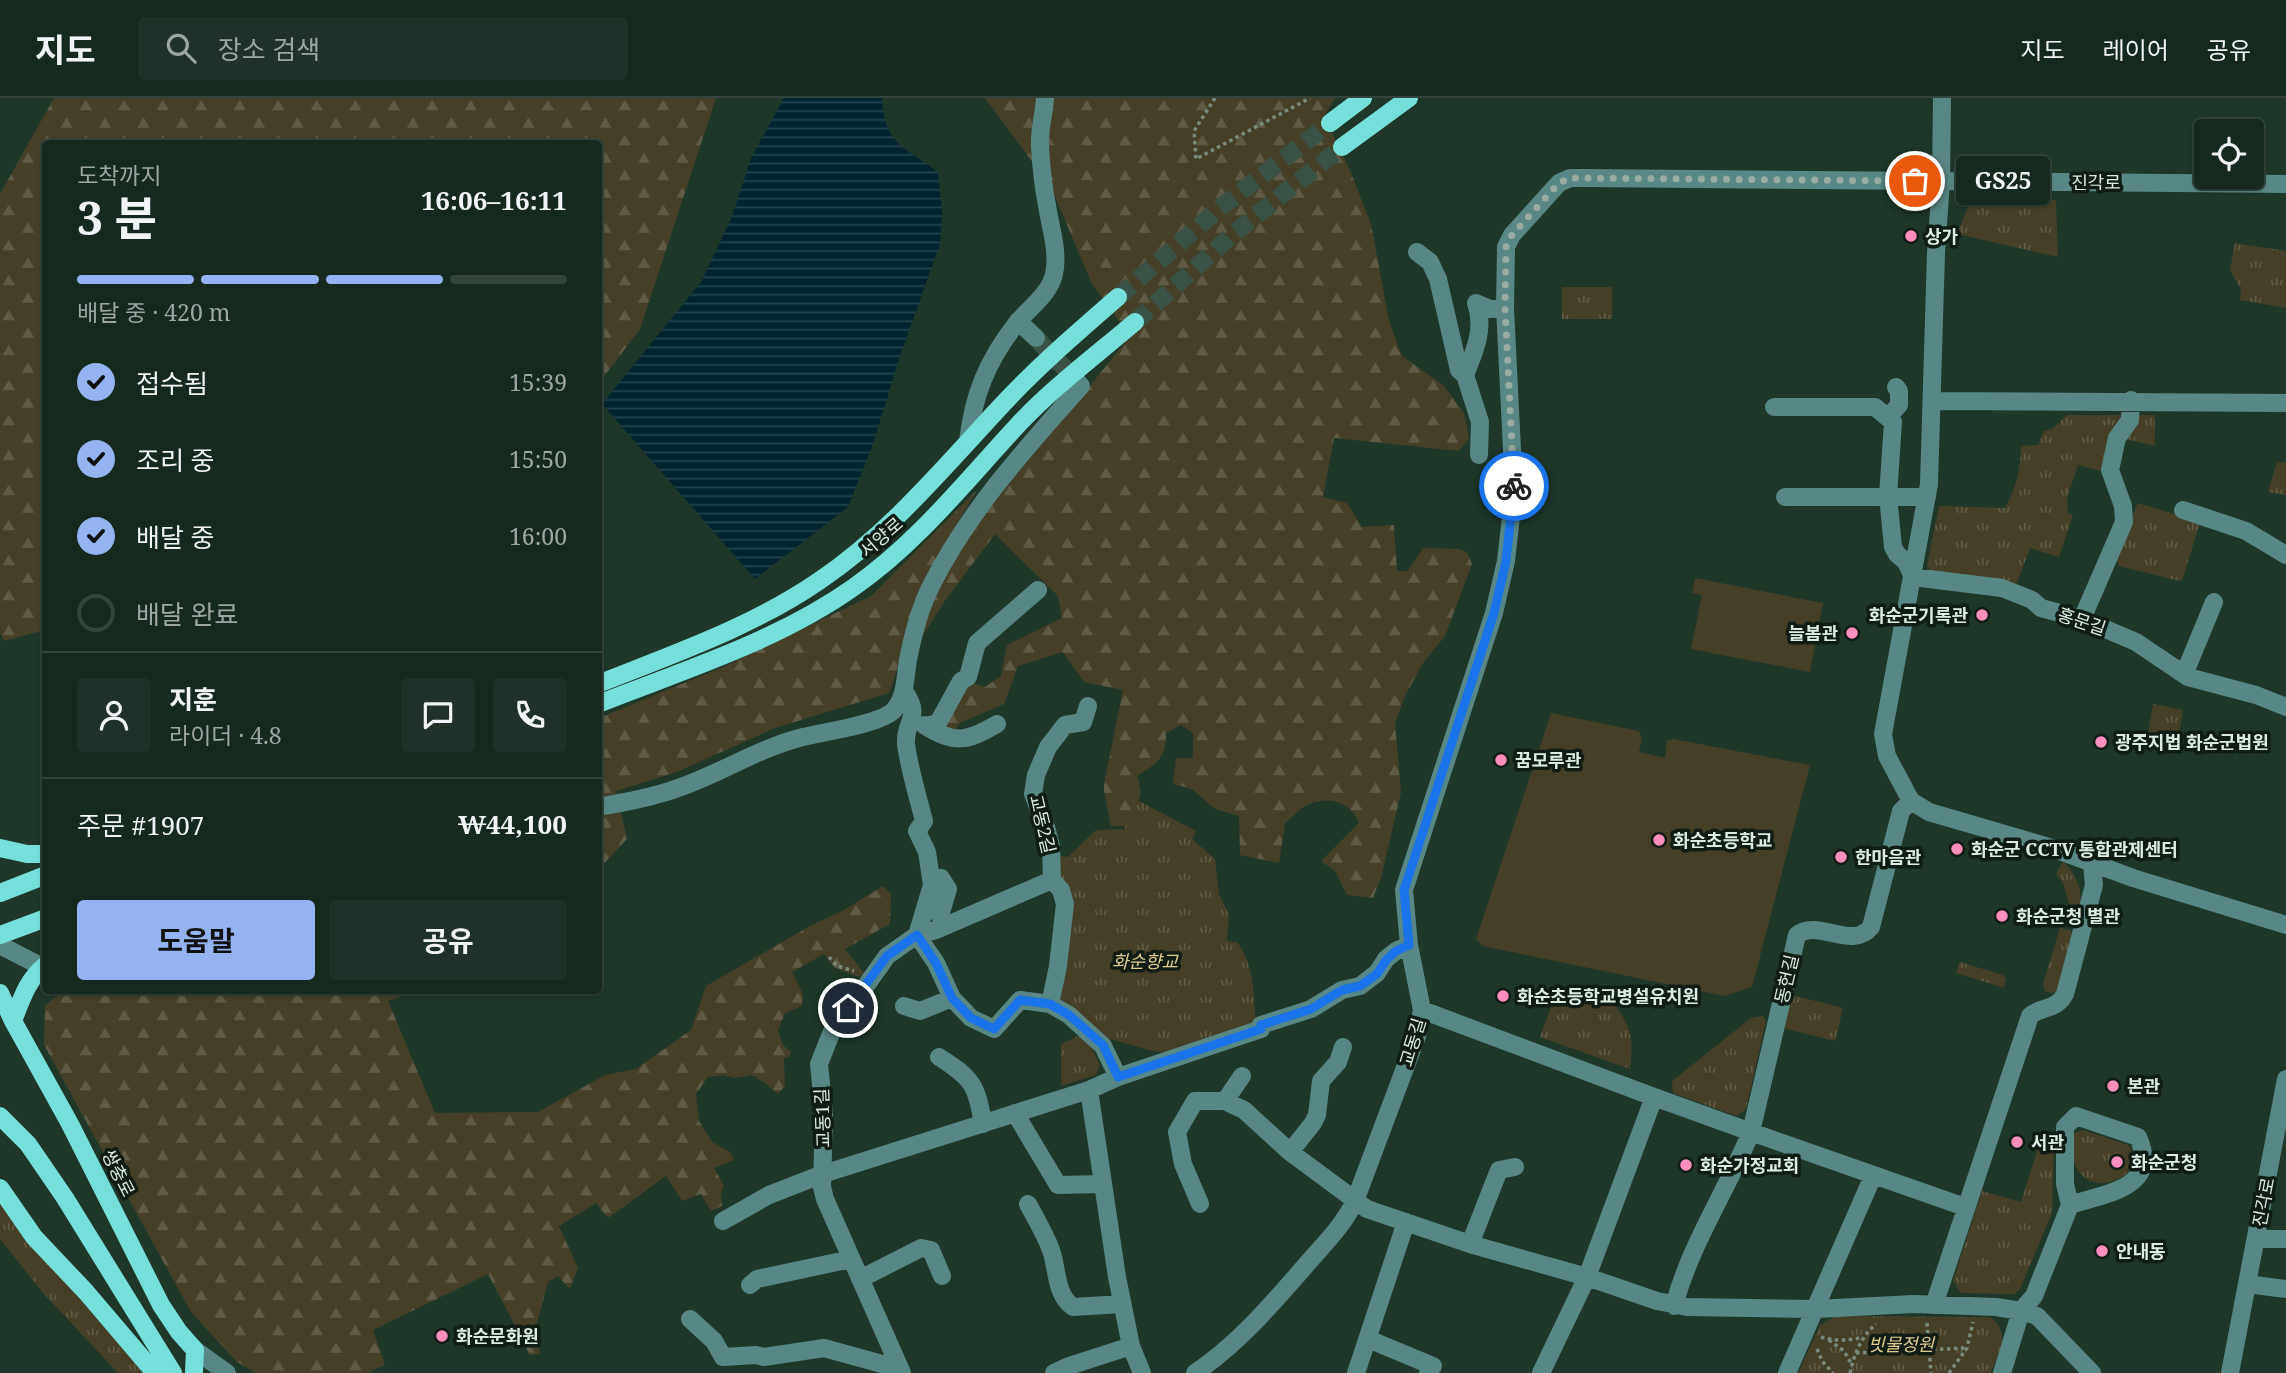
<!DOCTYPE html>
<html lang="ko">
<meta charset="utf-8">
<style>
:root{--surface:#16291f;--page:#1f3128;--text:#f1f3f6;--muted:#9ea6a4;--line:#35453d;--accent:#95b2f1}
body{margin:0;font-family:"Noto Serif","Noto Sans KR",serif;background:var(--page);color:var(--text);height:100vh;display:flex;flex-direction:column;font-size:26px;white-space:nowrap}
*{box-sizing:border-box;margin:0}
p{font-size:23px;color:var(--muted)}
.icon{flex:none;width:38px;height:38px;fill:none;stroke:currentColor;stroke-width:2;stroke-linecap:round;stroke-linejoin:round}
.map{position:relative;flex:1;overflow:hidden}
.panel{position:absolute;left:42px;top:42px;width:560px;height:854px;display:flex;flex-direction:column;background:var(--surface);border-radius:7px;box-shadow:0 2px 5px #0004,0 0 0 2px var(--line)}
.panel>*{flex:none}
.tools{position:absolute;left:2194px;top:21px;display:grid;gap:14px}
.tools a{display:grid;place-items:center;width:70px;height:70px;border-radius:7px;background:var(--surface);box-shadow:0 2px 5px #0004,0 0 0 2px var(--line);font-size:35px}
.pin{position:absolute;display:grid;place-items:center;width:60px;height:60px;color:#fff;margin:-30px;border:4px solid #fff;border-radius:50%;box-shadow:0 2px 7px #0007}
.courier{position:absolute;display:grid;place-items:center;width:70px;height:70px;margin:-35px;border:5px solid #1a73e8;border-radius:50%;background:#fff;color:#222;box-shadow:0 2px 9px #0007}
.bubble{position:absolute;height:49px;border-radius:7px;background:var(--surface);box-shadow:0 2px 5px #0004,0 0 0 2px var(--line);font-size:23px;font-weight:700;line-height:49px;text-align:center}
.headline em{font-style:normal;font-weight:700}
.headline div{display:flex;flex-direction:column-reverse}
.headline{display:flex;align-items:center;justify-content:space-between;height:119px;padding:0 35px}
h1{font-size:46px;font-weight:700;line-height:52px}
.bar{display:grid;grid-template-columns:repeat(4,1fr);gap:10px 7px;align-content:center;height:84px;padding:0 35px}
.bar i{height:9px;border-radius:5px;background:var(--line)}
.bar .active{background:var(--accent)}
.bar p{grid-column:span 4}
.line{display:flex;align-items:center;gap:18px;padding:0 35px;border-top:2px solid var(--line)}
.line div{flex:1}
.round{display:grid;place-items:center;flex:none;width:74px;height:74px;border-radius:7px;background:var(--page)}
ol{padding:0 35px;list-style:none}
li{display:flex;align-items:center;gap:21px;height:77px}
li p{margin-inline-start:auto}
li .icon{padding:7px;border-radius:50%;background:var(--accent);color:#111;stroke-width:4}
li:last-child{color:var(--muted)}
li i{width:38px;height:38px;border:4px solid var(--line);border-radius:50%}
.cta{display:flex;gap:14px;margin-top:auto;padding:14px 35px}
.cta a{flex:1;height:80px;border-radius:7px;background:var(--accent);color:#111;font-size:28px;font-weight:700;line-height:80px;text-align:center}
.cta a+a{background:var(--page);color:var(--text)}
header{display:flex;align-items:center;gap:42px;box-sizing:border-box;height:98px;padding:0 35px;background:var(--surface);border-bottom:2px solid var(--line)}
header strong{font-size:33px}
nav{display:flex;gap:38px;margin-inline-start:auto;font-size:24px}
.search{width:490px;height:63px;background:var(--page);display:flex;align-items:center;gap:18px;box-sizing:border-box;padding:0 24px;border-radius:7px;color:var(--muted);font-size:26px}
.map>svg:first-child{display:block}
.grass{fill:url(#grass-tufts)}
.forest{fill:url(#forest-firs)}
.pitch{fill:#463f28}
.water{fill:url(#water-rules)}
.lines{fill:none;stroke-linecap:round;stroke-linejoin:round}
.minor-tunnel{stroke:#3a5245;stroke-width:18;stroke-dasharray:18 9;stroke-linecap:butt}
.major-tunnel{stroke:#3a5245;stroke-width:18;stroke-dasharray:18 9;stroke-linecap:butt}
.path{stroke:#778c7f;stroke-width:3.5;stroke-dasharray:3.5 3.5;stroke-linecap:butt}
.minor{stroke:#588885;stroke-width:18}
.major{stroke:#76dfd9;stroke-width:18}
.done{stroke:#9aaca1;stroke-width:7;stroke-dasharray:0 12.6}
.route{stroke:#1a73e8;stroke-width:9}
.poi-dot{fill:#fe8ebd;stroke:#111c15;stroke-width:2.5}
.labels{text-anchor:middle;dominant-baseline:central;stroke-width:7;stroke-linejoin:round;paint-order:stroke}
.street-label{font-size:18px;fill:#dcebe1;stroke:#111c15}
.poi-label{font-size:18px;font-weight:bold;fill:#dcebe1;stroke:#111c15;text-anchor:start}
.park-label{font-size:18px;font-style:italic;fill:#e0cc8c;stroke:#111c15}
</style>
<header>
<strong>지도</strong>
<div class="search"><svg class="icon" aria-label="search" viewBox="0 0 24 24"><circle cx="10" cy="10" r="6"/><path d="M15 15l6 6"/></svg>장소 검색</div>
<nav><a>지도</a><a>레이어</a><a>공유</a></nav>
</header>
<div class="map">
<svg width="2286" height="1275" viewBox="0 0 2286 1275">
<defs>
<pattern id="grass-tufts" width="24" height="20" patternUnits="userSpaceOnUse" patternTransform="scale(1.75)"><rect width="24" height="20" fill="#463f28"/><path d="M3 7l-1-3M5 7V3M7 7l1-3M15 17l-1-3M17 17v-4M19 17l1-3" fill="none" stroke="#605b47"/></pattern>
<pattern id="forest-firs" width="22" height="20" patternUnits="userSpaceOnUse" patternTransform="scale(1.75)"><rect width="22" height="20" fill="#463f28"/><path d="M5 1l3.5 6h-7zM16 11l3.5 6h-7z" fill="#605b47"/></pattern>
<pattern id="water-rules" width="6" height="5" patternUnits="userSpaceOnUse" patternTransform="scale(1.75)"><rect width="6" height="5" fill="#01242f"/><path d="M0 2.5h6" fill="none" stroke="#25444d"/></pattern>
</defs>
<rect width="100%" height="100%" fill="#1e3729"/>
<path class="grass" d="M1971,102h85l2,57 -101,-23z
M2235,145l51,8v57l-46,-8 1,-11 -11,-19z
M1562,189h50v32h-50z
M2067,317h88v31l-34,-8 -9,36 -34,-9 -11,33 1,15 5,2 -14,42 -29,-9 -15,40 -84,-15 -4,-8 12,-59 66,2c11,-19 16,-40 16,-62l17,-1 6,-14 8,-2z
M2277,364h9v33l-18,-3z
M2138,405l62,19 -17,56 -3,3 -61,-15 -3,-9z
M2153,606l30,6 -5,29 -30,-5z
M1139,703l57,30 -4,8 23,20 4,35 10,21 -2,26 10,1c18,24 16,52 19,82l-86,29 -17,-2 -51,-14 -45,-35 3,-146 8,1 28,-27 28,-1z
M2063,763c10,10 20,27 17,42l-10,4 -7,-24 -7,-9z
M2060,830l10,2 3,7 -12,50 -9,6 -7,-2 -2,-7z
M1960,864l43,13 3,5 -2,8 -48,-15z
M1556,896l59,12c18,23 18,34 15,63l-90,-32z
M1792,897l51,13 -8,33 -52,-13z
M1763,918l3,5 -20,88 -10,7 -63,-23 -1,-12 79,-63z
M1080,937l13,15 7,15 -4,10 -35,11v-42z
M2083,1032l45,15c2,4 5,7 6,10 6,22 -43,45 -59,10 -6,-12 -7,-20 -1,-32z
M2043,1034l11,4 -2,77 -32,76 -6,5 -53,-1 -8,-12 29,-90 39,11z
M0,1105l122,141 20,29h-24l-74,-79 -44,-55z
M1836,1218l154,1c22,17 9,33 1,56h-193l22,-48z"/>
<path class="forest" d="M54,0h662l-76,231 -41,54 -1,-239h-552l-1,486 -41,11 -4,-9v-438z
M985,0h350l-11,18 27,57 20,51 18,97 13,35 41,29 21,28 5,25 -10,13 -125,-13 -11,59 24,6 15,24 32,-2 3,46h11l15,-23 36,1 8,3 5,12 -27,72 -22,27 -18,33 -10,27 6,69 -20,86 -8,20 -26,-3 -12,-24 -14,-10 38,-38c-8,-21 -31,-28 -52,-18 -8,4 -15,13 -22,18l-6,40 -39,-8 -1,-39 -24,-7 -23,-20 -19,-5 3,-26h17v-25l-12,-8 -15,8c0,26 -8,29 -29,43 8,21 -1,32 -11,50h-15l-7,-35v-7l19,-94 -39,-8 -21,-30 -45,14 -14,38 -44,19 -8,12 -14,-6 32,-47 15,5 16,-11 6,-31 55,-27 -4,-22 -63,-62 -51,68 -29,46 21,-64 60,-86 78,-92 56,-70 -38,-52 -41,-97z
M977,392c-21,36 -47,76 -62,115 -11,29 -14,59 -26,88l-114,35 -98,44 -61,19 11,48 -28,30v-151l126,-52 146,-70z
M883,788l8,8 -1,30 -45,25 19,24 -5,4 -24,-9 -11,-14 -32,18 11,22 -1,12 -17,7 -7,18 5,14 8,7 -2,5 -5,1 1,28 -7,8 -13,-11 -13,-8 -18,3 -10,-3 -16,2 -12,17 3,27 13,21 18,10 4,8 -20,8 10,18 -3,6 1,14 -11,5 -10,-17 -19,7 -16,-25 -58,42 -12,-15 -37,23 19,42 -8,21 -12,-13 -10,6 -13,48 5,24 -11,1 -3,-9 -38,-72 -115,56 12,35 -18,8h-111l-19,-11 -46,-50 -147,-267 1,-39 9,-8 14,-7h347l-27,10 47,112 103,-1 67,-37 31,-6 55,-39 15,-44 104,-60 34,-16z"/>
<path class="pitch" d="M1695,480l128,25 -13,69 -119,-23 11,-54 -10,-2z
M1551,615l88,18 3,7 -3,14 26,6 2,-17 6,-2 137,26 -58,222 -28,9 -241,-50 -7,-7z"/>
<path class="water" d="M784,0h98c2,46 22,49 56,74l4,41 -2,31 -39,109 -29,94 -24,60 -93,72 -153,-175 99,-122 30,-63 20,-61z"/>
<g class="lines">
<path class="minor-tunnel" d="M1036,240l38,40"/>
<path class="major-tunnel" d="M1118,199l98,-86 114,-88
M1135,224l98,-88 109,-87"/>
<path class="path" d="M1215,0l-21,33 2,28 114,-61
M829,859l8,9 17,5
M1927,1225l4,50
M1821,1239c12,4 29,4 41,0
M1829,1242l15,11 8,14
M1817,1251l5,12 11,12
M1856,1255l111,-5
M1850,1275c4,-19 11,-36 26,-49
M1949,1275l18,-25 6,-26"/>
<path class="minor" d="M1417,154l13,10 8,17 21,91 6,5c10,-24 20,-47 11,-72l14,6 15,-1
M1018,223l18,17
M1465,277l15,47 -1,33
M1932,303l354,2
M1774,309h101l18,15 -5,74 5,51 4,7 9,8 7,15 89,11 30,12 9,8 41,11 54,23 52,35 68,18 30,12
M1888,319l11,-12v-14l-3,-4
M968,344c5,-46 19,-81 48,-118 12,-15 34,-30 38,-50 5,-23 -4,-47 -7,-69 -4,-19 -6,-40 -7,-59 -1,-16 4,-32 5,-48
M1785,399h142
M2183,412l63,21 40,24
M2082,521l42,-97 -1,-16 -13,-36 7,-32 13,-18 1,-20
M2180,574l8,-7 26,-63
M1088,608l-5,16 -18,3 -17,22 -12,28 -3,19 13,33 5,19 1,34 9,10 4,14 -7,62 -8,38 19,11 34,31 15,31
M924,627c30,20 44,16 73,-1
M926,628l12,-3 23,-42 7,-4 9,-34 61,-53
M1911,703l18,11 123,36 81,30 153,47
M598,709c28,-5 56,-10 83,-20 42,-15 78,-39 122,-50 20,-5 79,-13 91,-27 12,-13 11,-33 14,-50 5,-26 12,-53 24,-76 38,-75 94,-136 149,-198l-7,-8
M932,781l9,-1 7,11 -8,27
M0,847l46,24
M952,900l-16,-35 -19,-28 19,-5 116,-50
M904,908l16,5 32,-13 19,20 23,11 26,-29 30,4
M1422,912l232,87
M939,959c33,21 38,28 44,67
M1089,992l28,187 14,69 11,27
M1225,1003l17,-25
M1015,1015l43,72 44,-1
M1290,1054l23,-29 4,-8 4,-34 17,-19 5,-15
M1028,1106c8,15 17,30 23,46 7,20 4,44 22,57l49,-3
M1200,1106l-17,-40 -6,-32 18,-31h30l19,9 46,42 77,57 103,35 117,33 70,24 30,6 129,2 98,-5 82,3 25,4 16,5 55,57
M723,1123l46,-26 54,-21 266,-84 29,-13 143,-48v-4l50,-16 31,-19 18,-4 17,-13 9,-14 10,-8 13,-6
M2256,1141h30
M1470,1146l29,-74 16,-3
M860,1181l61,-31 10,2 11,26
M2247,1186l39,5
M750,1187l7,-6 94,-20
M1934,1207l96,-289c12,-11 25,-4 35,-22l29,-109 -2,-21
M1674,1208c16,-61 53,-116 77,-174l214,75
M690,1221l24,22 9,16 33,-2 8,2 60,-9 76,21
M1368,1241l65,27 -5,7
M195,1252l32,23
M902,1275l-77,-174 -3,-12 2,-73 -5,-50 17,-43 24,-27 27,-38 30,-21 15,-50 -5,-33 -10,-21 7,-10c-6,-24 -15,-53 -18,-77 -2,-23 17,-27 -2,-53
M1054,1275l15,-7 62,-20
M1195,1275c43,-29 77,-69 111,-108 18,-21 37,-39 49,-64l62,-165 5,-26 -13,-65 -5,-55 90,-277 12,-52 8,-71 -9,-182 1,-61 6,-12 47,-52 11,-5h14l702,6
M1356,1275l50,-151
M1541,1275l46,-96 67,-180 97,35 46,-197c21,-17 55,16 74,-8l30,-116 10,-10 -24,-45 -4,-22 46,-250 7,-231 5,-72 1,-83
M1787,1275l86,-197
M2002,1275l19,-62 13,-15 36,-91 -5,-21v-57l11,-11 62,21c23,52 -33,56 -68,68
M2230,1275l56,-294"/>
<path class="major" d="M1330,25l33,-25
M1342,49l67,-49
M598,586c75,-30 154,-57 221,-103 71,-48 125,-114 183,-176 36,-39 76,-73 116,-108
M598,606c86,-34 180,-63 256,-117 63,-44 110,-104 162,-160 36,-39 79,-71 119,-105
M0,750l27,6h19
M0,795l46,-18
M0,837l46,-17
M0,895l13,28 57,103 91,181 18,27 16,18 -1,23
M13,923c8,-20 14,-42 33,-56
M0,1018l28,28 37,54 108,175
M0,1090l34,49 52,55 69,81"/>
</g>
<g class="lines">
<path class="done" d="M1514,388l-9,-178 1,-61 6,-12 47,-52 11,-5h14l331,3"/>
<path class="route" d="M848,910l39,-52 30,-21 19,28 16,35 19,20 23,11 26,-29 30,4 19,11 34,30 15,32 143,-48v-4l50,-16 31,-19 18,-4 17,-12 10,-15 9,-8 13,-6 -5,-55 90,-277 12,-52 8,-75"/>
</g>
<g class="poi-dot">
<circle cx="1911" cy="138" r="7"/>
<circle cx="1982" cy="517" r="7"/>
<circle cx="1852" cy="535" r="7"/>
<circle cx="2101" cy="644" r="7"/>
<circle cx="1501" cy="662" r="7"/>
<circle cx="1659" cy="742" r="7"/>
<circle cx="1957" cy="751" r="7"/>
<circle cx="1841" cy="759" r="7"/>
<circle cx="2002" cy="818" r="7"/>
<circle cx="1503" cy="898" r="7"/>
<circle cx="2113" cy="988" r="7"/>
<circle cx="2017" cy="1044" r="7"/>
<circle cx="2117" cy="1064" r="7"/>
<circle cx="1686" cy="1067" r="7"/>
<circle cx="2102" cy="1153" r="7"/>
<circle cx="442" cy="1238" r="7"/>
</g>
<g class="labels">
<g class="street-label">
<text x="2096" y="84">진각로</text>
<text transform="translate(881 439) rotate(-41)">서양로</text>
<text transform="translate(2082 523) rotate(19)">홍문길</text>
<text transform="translate(1043 726) rotate(77)">교동2길</text>
<text transform="translate(1786 881) rotate(-77)">동헌길</text>
<text transform="translate(1412 944) rotate(-73)">교동길</text>
<text transform="translate(822 1020) rotate(-92)">교동1길</text>
<text transform="translate(119 1075) rotate(63)">쌍충로</text>
<text transform="translate(2263 1104) rotate(-79)">진각로</text>
</g>
<g class="poi-label">
<text x="1925" y="138">상가</text>
<text x="1968" y="517" text-anchor="end">화순군기록관</text>
<text x="1838" y="535" text-anchor="end">늘봄관</text>
<text x="2115" y="644">광주지법 화순군법원</text>
<text x="1515" y="662">꿈모루관</text>
<text x="1673" y="742">화순초등학교</text>
<text x="1971" y="751">화순군 CCTV 통합관제센터</text>
<text x="1855" y="759">한마음관</text>
<text x="2016" y="818">화순군청 별관</text>
<text x="1517" y="898">화순초등학교병설유치원</text>
<text x="2127" y="988">본관</text>
<text x="2031" y="1044">서관</text>
<text x="2131" y="1064">화순군청</text>
<text x="1700" y="1067">화순가정교회</text>
<text x="2116" y="1153">안내동</text>
<text x="456" y="1238">화순문화원</text>
</g>
<g class="park-label">
<text x="1145" y="863">화순향교</text>
<text x="1901" y="1246">빗물정원</text>
</g>
</g>
</svg>
<div class="tools">
<a><svg class="icon" aria-label="locate" viewBox="0 0 24 24"><circle cx="12" cy="12" r="6"/><path d="M12 2v4M12 18v4M2 12h4M18 12h4"/></svg></a>
</div>
<div class="pin" style="left:1915px;top:83px;background:#ea580c"><svg class="icon" aria-label="bag" viewBox="0 0 24 24"><path d="M5 8h14l-1 12H6zM9 8a3 3 0 0 1 6 0"/></svg></div>
<div class="pin" style="left:848px;top:910px;background:#1f2937"><svg class="icon" aria-label="home" viewBox="0 0 24 24"><path d="M3 11l9-7 9 7M6 9v11h12V9"/></svg></div>
<div class="courier" style="left:1514px;top:388px"><svg class="icon" aria-label="bike" viewBox="0 0 24 24"><circle cx="6" cy="16" r="4"/><circle cx="18" cy="16" r="4"/><path d="M6 16l4-8h5l3 8M10 8l3 8H6M13 5h3"/></svg></div>
<div class="bubble" style="left:1956px;top:58px;width:94px">GS25</div>
<section class="panel">
<div class="headline"><div><h1>3 분</h1><p>도착까지</p></div><em>16:06–16:11</em></div>
<div class="bar"><i class="active"></i><i class="active"></i><i class="active"></i><i></i><p>배달 중 · 420 m</p></div>
<ol>
<li><svg class="icon" aria-label="check" viewBox="0 0 24 24"><path d="M5 12l5 5 9-10"/></svg>접수됨<p>15:39</p></li>
<li><svg class="icon" aria-label="check" viewBox="0 0 24 24"><path d="M5 12l5 5 9-10"/></svg>조리 중<p>15:50</p></li>
<li><svg class="icon" aria-label="check" viewBox="0 0 24 24"><path d="M5 12l5 5 9-10"/></svg>배달 중<p>16:00</p></li>
<li><i></i>배달 완료</li>
</ol>
<div class="line" style="height:126px"><a class="round"><svg class="icon" aria-label="person" viewBox="0 0 24 24"><circle cx="12" cy="8" r="4"/><path d="M4 21q1-7 8-7t8 7"/></svg></a><div><b>지훈</b><p>라이더 · 4.8</p></div><a class="round"><svg class="icon" aria-label="chat" viewBox="0 0 24 24"><path d="M4 5h16v11H9l-5 4z"/></svg></a><a class="round"><svg class="icon" aria-label="phone" viewBox="0 0 24 24"><path d="M5 4h4l2 5-3 2q2 4 5 5l2-3 5 2v4C11 20 4 13 5 4z"/></svg></a></div>
<div class="line" style="height:91px"><div>주문 #1907</div><b>₩44,100</b></div>
<div class="cta"><a>도움말</a><a>공유</a></div>
</section>
</div>
